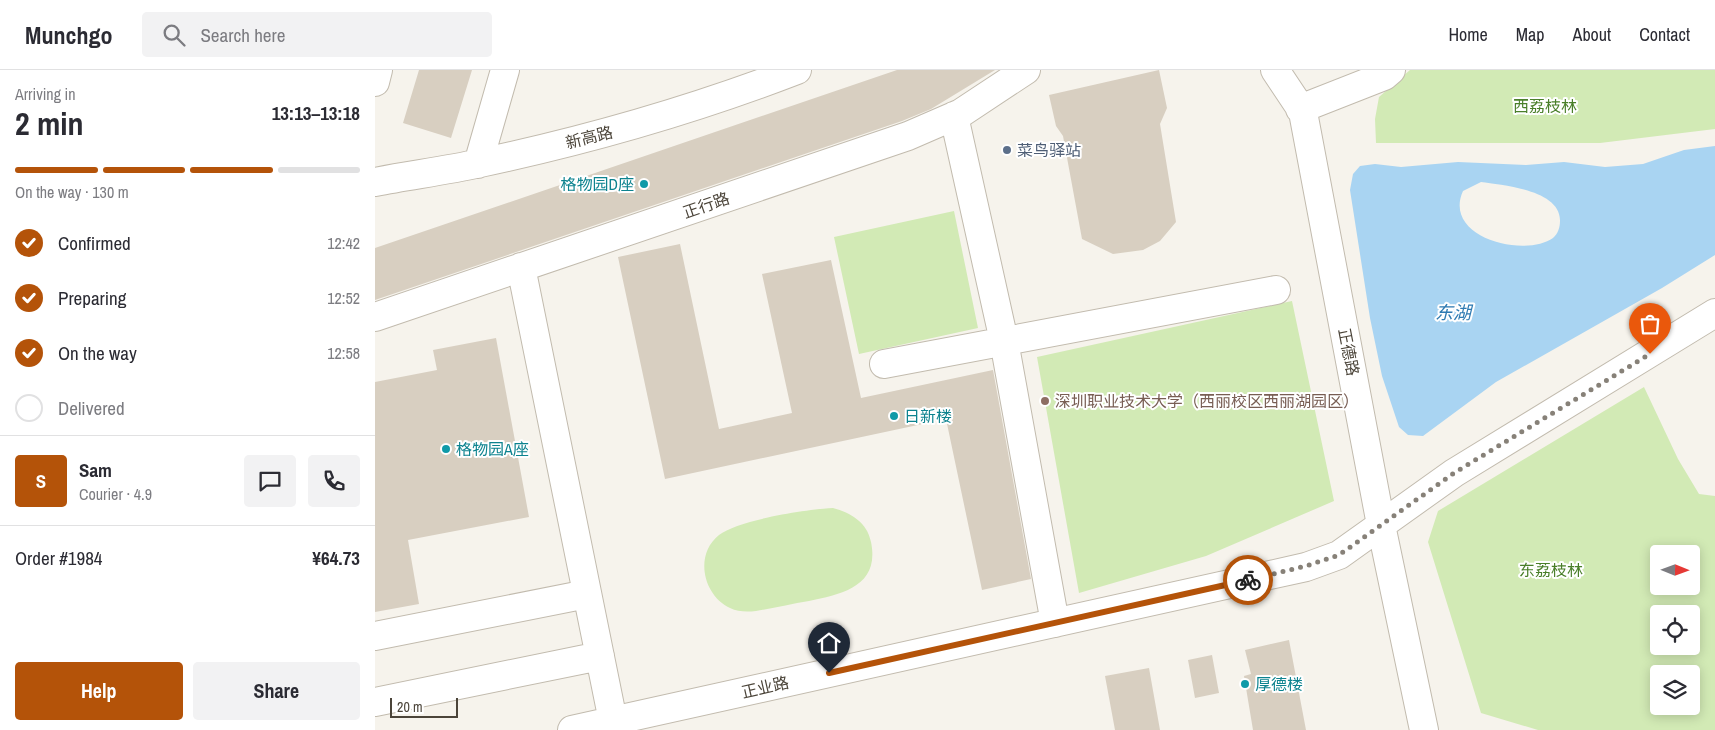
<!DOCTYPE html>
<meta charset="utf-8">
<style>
:root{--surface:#fff;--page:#f2f2f3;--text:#2b2b33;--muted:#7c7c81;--line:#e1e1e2;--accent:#b45309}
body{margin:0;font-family:"Archivo Narrow","Noto Sans SC",sans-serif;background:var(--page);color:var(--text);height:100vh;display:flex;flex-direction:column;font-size:19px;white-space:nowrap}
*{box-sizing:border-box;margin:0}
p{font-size:16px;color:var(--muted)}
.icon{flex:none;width:28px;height:28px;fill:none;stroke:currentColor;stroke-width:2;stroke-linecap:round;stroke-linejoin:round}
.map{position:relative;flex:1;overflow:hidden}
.drawer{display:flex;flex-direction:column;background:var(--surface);width:375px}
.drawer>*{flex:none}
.needle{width:32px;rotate:91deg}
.tools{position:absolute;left:1275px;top:475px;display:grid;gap:10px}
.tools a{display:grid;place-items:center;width:50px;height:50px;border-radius:5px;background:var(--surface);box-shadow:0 2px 12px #0003;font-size:25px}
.scale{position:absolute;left:15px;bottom:12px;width:68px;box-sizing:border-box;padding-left:5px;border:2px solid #4b4439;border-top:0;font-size:14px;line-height:18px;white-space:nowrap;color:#4b4439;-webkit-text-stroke:4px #fff;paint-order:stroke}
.pin{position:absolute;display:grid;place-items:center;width:42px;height:42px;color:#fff;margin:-51px -21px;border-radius:50% 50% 50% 0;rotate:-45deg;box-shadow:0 0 5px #0007}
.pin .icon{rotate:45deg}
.courier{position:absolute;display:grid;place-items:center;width:50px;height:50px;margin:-25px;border:4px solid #b45309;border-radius:50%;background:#fff;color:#222;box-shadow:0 1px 6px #0007}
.headline em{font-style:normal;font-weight:700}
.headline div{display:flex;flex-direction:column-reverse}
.headline{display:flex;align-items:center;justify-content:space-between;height:85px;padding:0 15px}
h1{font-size:32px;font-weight:700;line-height:38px}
.bar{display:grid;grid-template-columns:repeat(4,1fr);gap:8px 5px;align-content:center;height:60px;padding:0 15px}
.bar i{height:6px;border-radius:4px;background:var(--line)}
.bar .active{background:var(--accent)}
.bar p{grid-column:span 4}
.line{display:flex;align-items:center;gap:12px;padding:0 15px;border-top:1px solid var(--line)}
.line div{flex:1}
.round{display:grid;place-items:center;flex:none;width:52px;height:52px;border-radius:5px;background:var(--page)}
ol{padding:0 15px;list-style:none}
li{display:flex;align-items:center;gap:15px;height:55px}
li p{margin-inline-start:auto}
li .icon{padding:5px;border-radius:50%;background:var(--accent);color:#fff;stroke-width:4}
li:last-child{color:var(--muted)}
li i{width:28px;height:28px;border:2px solid var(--line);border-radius:50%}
.action{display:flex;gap:10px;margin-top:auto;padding:10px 15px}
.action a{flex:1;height:58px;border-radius:5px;background:var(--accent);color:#fff;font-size:20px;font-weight:700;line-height:58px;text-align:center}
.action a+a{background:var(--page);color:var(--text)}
header{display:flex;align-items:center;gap:30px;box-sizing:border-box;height:70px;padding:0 25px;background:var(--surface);border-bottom:1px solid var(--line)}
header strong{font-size:24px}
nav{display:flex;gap:28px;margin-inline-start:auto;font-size:18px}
.search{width:350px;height:45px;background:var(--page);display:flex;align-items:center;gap:12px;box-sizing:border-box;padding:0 18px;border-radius:5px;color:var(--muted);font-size:19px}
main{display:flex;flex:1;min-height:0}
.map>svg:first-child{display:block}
.green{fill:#d2eab5;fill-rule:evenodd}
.water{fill:#a9d4f2;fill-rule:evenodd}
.building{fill:#d8cfc1}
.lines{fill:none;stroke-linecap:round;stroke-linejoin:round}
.minor-casing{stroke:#c2bbae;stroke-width:30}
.minor{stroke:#fff;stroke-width:28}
.done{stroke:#878178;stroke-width:5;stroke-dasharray:0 9}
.route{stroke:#b45309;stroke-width:6}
.service-dot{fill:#5c6f8a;stroke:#fff;stroke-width:2}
.culture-dot{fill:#0f9aa8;stroke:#fff;stroke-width:2}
.education-dot{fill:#8d6e63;stroke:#fff;stroke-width:2}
.labels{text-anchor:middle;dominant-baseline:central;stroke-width:4;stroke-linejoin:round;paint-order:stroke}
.park-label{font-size:16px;fill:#4a7f2a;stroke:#fff}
.street-label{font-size:16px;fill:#4b4439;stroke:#fff}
.service-label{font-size:16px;fill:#4e5e75;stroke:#fff;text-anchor:start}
.culture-label{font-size:16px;fill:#0d838f;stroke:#fff;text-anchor:start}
.education-label{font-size:16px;fill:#785e54;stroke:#fff;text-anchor:start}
.water-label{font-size:18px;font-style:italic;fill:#2e7ab2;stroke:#fff}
</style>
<header>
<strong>Munchgo</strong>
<div class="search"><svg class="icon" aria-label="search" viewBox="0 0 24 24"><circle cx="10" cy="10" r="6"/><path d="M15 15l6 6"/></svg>Search here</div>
<nav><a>Home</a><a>Map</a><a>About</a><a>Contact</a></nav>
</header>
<main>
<section class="drawer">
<div class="headline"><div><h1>2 min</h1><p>Arriving in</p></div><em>13:13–13:18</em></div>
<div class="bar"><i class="active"></i><i class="active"></i><i class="active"></i><i></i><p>On the way · 130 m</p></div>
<ol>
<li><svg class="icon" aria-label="check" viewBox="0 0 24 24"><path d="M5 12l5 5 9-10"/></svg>Confirmed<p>12:42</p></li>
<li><svg class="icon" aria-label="check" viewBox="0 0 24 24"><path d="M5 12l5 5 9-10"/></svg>Preparing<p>12:52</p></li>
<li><svg class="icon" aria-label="check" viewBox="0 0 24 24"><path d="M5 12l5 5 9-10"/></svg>On the way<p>12:58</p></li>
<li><i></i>Delivered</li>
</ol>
<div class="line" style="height:90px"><b class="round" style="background:var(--accent);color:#fff">S</b><div><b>Sam</b><p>Courier · 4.9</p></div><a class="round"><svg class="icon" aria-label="chat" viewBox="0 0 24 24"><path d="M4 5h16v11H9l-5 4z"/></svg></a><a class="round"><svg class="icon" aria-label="phone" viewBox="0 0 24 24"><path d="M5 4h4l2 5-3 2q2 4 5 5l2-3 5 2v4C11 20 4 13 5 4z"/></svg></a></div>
<div class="line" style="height:65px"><div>Order #1984</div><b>¥64.73</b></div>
<div class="action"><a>Help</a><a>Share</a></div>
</section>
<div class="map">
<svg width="1340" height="660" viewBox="0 0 1340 660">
<rect width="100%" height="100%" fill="#f6f3ec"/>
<path class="green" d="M1035,0h305v59l-115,14h-224l-1,-24 4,-22z
M579,141l24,117 -119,26 -25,-117z
M917,231l42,200 -128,55 -127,37 -42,-236z
M1269,317l34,72 21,35 16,2v234h-177l-57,-17 -53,-171 10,-31zM1284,484h32v32h-32zM1284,544h32v32h-32zM1284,604h32v32h-32z
M458,438c18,5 34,14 38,34 9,44 -28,52 -62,59 -18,3 -35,7 -53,10 -9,1 -18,1 -26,-3 -27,-13 -36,-53 -11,-73 19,-15 89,-26 114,-27z"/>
<path class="water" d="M1340,76v109l-53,33 -166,94 -73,54 -15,-1 -9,-8 -17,-51 -12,-58 -20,-128 3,-16 7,-8 15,-2 26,3 57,-5 68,3 38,-3 41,5 38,-3 41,-14zM1106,112c22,3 80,8 79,39 0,6 -2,13 -7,17 -28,20 -111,0 -90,-47z"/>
<path class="building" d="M44,0h53l-21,68 -48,-15z
M522,0h98l-64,39 -29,12 -527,179v-52z
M784,0l8,38 -7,16 16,98 -16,19 -17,9 -30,4 -31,-15 -19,-103 -7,-10 -7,-31z
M305,174l39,185 73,-16 -30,-139 69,-14 30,138 132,-28 38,209 -49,11 -36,-171 -281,60 -47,-222z
M121,268l33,179 -121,23 11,64 -44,8v-230l62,-12 -4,-20z
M914,570l17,90h-53l-9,-54 7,-2 -6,-24z
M837,585l7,38 -24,5 -7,-38z
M774,598l11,62h-45l-10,-54z"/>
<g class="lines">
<defs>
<path id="minor" d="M900,0l28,42 78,413 43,205
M0,12l3,-12
M925,39l84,-33 7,-6
M579,46l50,225 51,282
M103,94l27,-94
M0,112c35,-7 70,-11 105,-19 108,-23 213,-53 317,-93
M146,197l92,454
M0,247l533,-181 53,-23 65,-43
M509,294l392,-74
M0,566l212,-42
M0,632l225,-46
M197,660l734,-163 33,-12 115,-82 261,-160"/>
</defs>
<use href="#minor" class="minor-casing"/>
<use href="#minor" class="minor"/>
</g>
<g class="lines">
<path class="done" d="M873,510l58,-14 33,-11 115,-82 196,-119"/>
<path class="route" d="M454,603l419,-93"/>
</g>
<circle class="service-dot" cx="632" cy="80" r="5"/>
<g class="culture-dot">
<circle cx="269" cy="114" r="5"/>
<circle cx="519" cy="346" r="5"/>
<circle cx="71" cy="379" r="5"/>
<circle cx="870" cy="614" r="5"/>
</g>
<circle class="education-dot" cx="670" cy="331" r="5"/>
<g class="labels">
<g class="park-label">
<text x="1170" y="36">西荔枝林</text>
<text x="1176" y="500">东荔枝林</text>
</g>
<g class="street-label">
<text transform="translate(214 67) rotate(-14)">新高路</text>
<text transform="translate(331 135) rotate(-19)">正行路</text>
<text transform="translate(974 282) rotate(79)">正德路</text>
<text transform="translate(390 617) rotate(-13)">正业路</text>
</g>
<g class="service-label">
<text x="642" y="80">菜鸟驿站</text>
</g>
<g class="culture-label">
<text x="259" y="114" text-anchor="end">格物园D座</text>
<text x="529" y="346">日新楼</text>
<text x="81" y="379">格物园A座</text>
<text x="880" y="614">厚德楼</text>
</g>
<g class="education-label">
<text x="680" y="331">深圳职业技术大学（西丽校区西丽湖园区）</text>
</g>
<g class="water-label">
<text x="1078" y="242">东湖</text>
</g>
</g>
</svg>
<div class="tools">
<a><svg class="needle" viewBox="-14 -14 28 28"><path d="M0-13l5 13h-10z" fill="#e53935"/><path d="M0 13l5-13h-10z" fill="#7c7c81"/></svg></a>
<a><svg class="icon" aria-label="locate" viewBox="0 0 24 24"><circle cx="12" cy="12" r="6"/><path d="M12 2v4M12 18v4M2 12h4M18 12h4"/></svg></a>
<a><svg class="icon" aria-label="layers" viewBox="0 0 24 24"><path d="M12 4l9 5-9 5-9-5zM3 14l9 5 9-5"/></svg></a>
</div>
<div class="scale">20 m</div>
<div class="pin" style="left:1275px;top:284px;background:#ea580c"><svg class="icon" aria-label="bag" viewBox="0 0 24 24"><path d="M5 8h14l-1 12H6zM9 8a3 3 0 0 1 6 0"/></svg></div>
<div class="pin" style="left:454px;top:603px;background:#1f2937"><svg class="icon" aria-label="home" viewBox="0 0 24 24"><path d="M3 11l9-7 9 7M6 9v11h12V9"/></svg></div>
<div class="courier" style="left:873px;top:510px"><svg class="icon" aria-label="bike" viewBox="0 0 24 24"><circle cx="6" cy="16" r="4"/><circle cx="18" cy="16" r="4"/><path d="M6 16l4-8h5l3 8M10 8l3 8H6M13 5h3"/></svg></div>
</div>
</main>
